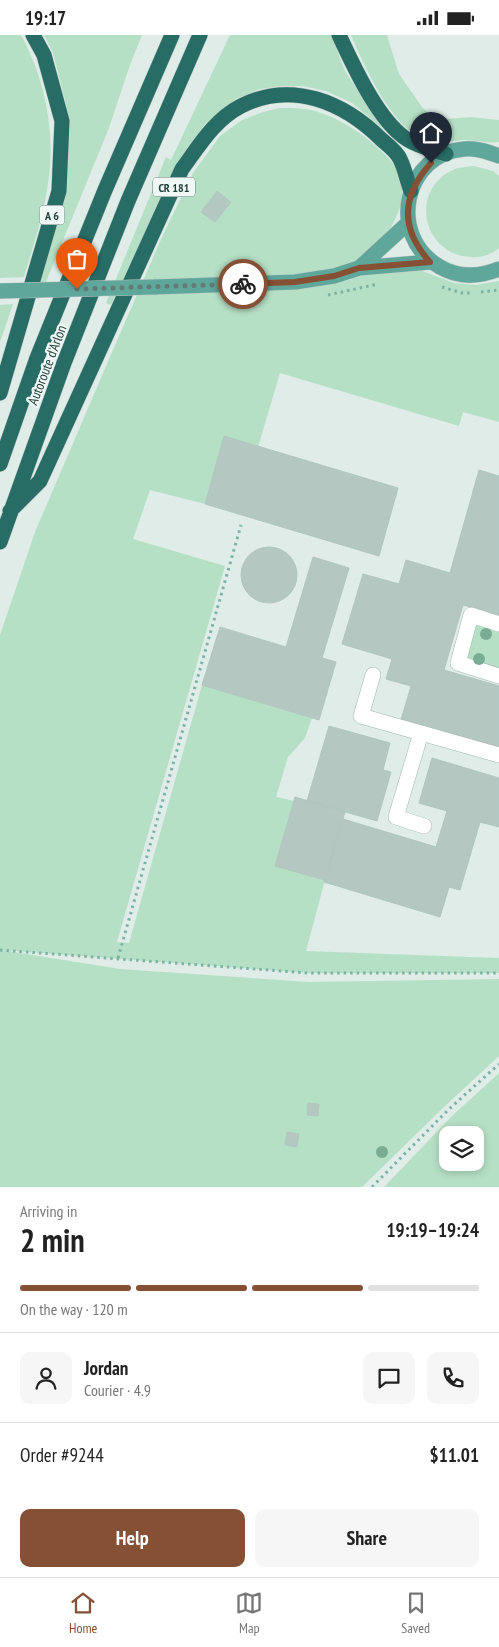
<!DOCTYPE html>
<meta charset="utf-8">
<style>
:root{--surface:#fff;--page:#f6f6f6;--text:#222;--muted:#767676;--line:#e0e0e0;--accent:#855034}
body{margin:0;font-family:"PT Sans Narrow",sans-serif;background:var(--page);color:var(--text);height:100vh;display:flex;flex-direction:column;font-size:19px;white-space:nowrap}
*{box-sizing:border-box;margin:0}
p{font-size:16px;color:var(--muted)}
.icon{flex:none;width:28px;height:28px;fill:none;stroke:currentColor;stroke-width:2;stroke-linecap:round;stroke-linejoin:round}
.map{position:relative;height:1152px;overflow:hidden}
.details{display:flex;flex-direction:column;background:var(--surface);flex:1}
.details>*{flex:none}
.buttons{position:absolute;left:439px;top:1091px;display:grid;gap:10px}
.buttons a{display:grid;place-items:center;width:45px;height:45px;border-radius:10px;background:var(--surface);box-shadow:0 2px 8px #0003;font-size:25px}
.pin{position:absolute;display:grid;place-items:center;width:42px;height:42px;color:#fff;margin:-51px -21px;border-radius:50% 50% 50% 0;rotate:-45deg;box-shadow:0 0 5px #0007}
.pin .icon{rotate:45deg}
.courier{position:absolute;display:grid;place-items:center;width:50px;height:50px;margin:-25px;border:4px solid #855034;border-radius:50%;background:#fff;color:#222;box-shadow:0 1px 6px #0007}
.headline em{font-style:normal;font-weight:700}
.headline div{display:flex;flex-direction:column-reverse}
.headline{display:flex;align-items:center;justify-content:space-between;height:85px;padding:0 20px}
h1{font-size:32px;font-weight:700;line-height:38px}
.bar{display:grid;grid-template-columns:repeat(4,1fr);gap:8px 5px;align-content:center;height:60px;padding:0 20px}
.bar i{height:6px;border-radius:4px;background:var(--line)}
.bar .current{background:var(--accent)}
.bar p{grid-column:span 4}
.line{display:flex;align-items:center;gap:12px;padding:0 20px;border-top:1px solid var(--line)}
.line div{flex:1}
.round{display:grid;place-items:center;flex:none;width:52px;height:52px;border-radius:10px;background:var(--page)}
.button{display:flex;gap:10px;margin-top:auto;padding:10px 20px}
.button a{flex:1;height:58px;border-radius:10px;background:var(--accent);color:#fff;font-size:20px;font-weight:700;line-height:58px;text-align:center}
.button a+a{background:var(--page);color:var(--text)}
.status{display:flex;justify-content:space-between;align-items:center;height:35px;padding:0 25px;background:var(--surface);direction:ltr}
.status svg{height:14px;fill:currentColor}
.dock{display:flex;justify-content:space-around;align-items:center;height:70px;border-top:1px solid var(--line);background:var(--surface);font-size:14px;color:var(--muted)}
.dock a{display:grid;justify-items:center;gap:2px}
.dock .current{color:var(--accent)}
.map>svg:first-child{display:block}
.green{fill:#b6e0c5;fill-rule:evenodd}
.building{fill:#b4c7c1;stroke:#b1c6c0}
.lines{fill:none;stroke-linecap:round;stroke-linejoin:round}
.minor-casing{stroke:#a1b4b0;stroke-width:16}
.major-casing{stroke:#c0c9c7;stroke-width:16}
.highway-casing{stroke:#c0c9c7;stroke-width:16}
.path{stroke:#7cb3a7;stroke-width:3;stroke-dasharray:2.5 4;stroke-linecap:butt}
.minor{stroke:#fff;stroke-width:15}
.major{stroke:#5fa69b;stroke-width:15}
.highway{stroke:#276d65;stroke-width:15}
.major-bridge-casing{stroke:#c0c9c7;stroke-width:16;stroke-linecap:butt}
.major-bridge{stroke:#5fa69b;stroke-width:15}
.tree{fill:#79ad93}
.done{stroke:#627b76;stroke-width:5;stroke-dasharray:0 9}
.route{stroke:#855034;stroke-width:6}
.labels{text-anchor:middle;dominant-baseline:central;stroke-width:4.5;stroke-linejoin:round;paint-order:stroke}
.shield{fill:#f0f8f5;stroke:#5d7671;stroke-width:1}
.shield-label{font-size:12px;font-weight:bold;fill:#1e3e38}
.street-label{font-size:14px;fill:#1e3e38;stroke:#f0f8f5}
</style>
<div class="status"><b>19:17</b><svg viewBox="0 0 49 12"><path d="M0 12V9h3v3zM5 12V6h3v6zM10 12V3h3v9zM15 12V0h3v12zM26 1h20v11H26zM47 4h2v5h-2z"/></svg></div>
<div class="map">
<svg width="499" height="1152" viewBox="0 0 499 1152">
<rect width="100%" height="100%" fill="#dfece8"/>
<path class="green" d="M0,0h21c23,42 34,94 28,141 -4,35 -15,68 -25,101l-24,1z
M44,0h98l-12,30 -21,63 -70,171 -4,-1 32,-107 3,-71 -17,-67z
M230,0h101l14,36 38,58 -31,-26 -26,-12 -23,-5h-23l-20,3 -24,10 -31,25 -28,40 -66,141 -5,-2 60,-146 5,3z
M351,0h36l12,39 23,33 13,13 36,-3 28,3v22c-9,2 -24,-2 -35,-2 -13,1 -29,5 -42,-1 -31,-14 -58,-73 -71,-104z
M280,73c14,0 28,0 41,5 25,8 55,30 72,50 4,4 9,18 9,25 2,31 -24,57 -42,79l57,2 37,14 22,2 23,-4v141l-36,-10 -4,14 -179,-53 -22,74 -34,-10 -19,67 -55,-14 -17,49 92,27 -108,376 12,1 73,-258 110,33 -7,20 -17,19 -12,40 18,4 -19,65 50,14 -19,71 193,7v15h-191l-307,-23 119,19 189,13 190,-3v77l-55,51 -82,80h-362v-552l35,-103 84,-196 43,-99 31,-64 27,-37 22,-16 21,-8zM217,156l14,11 -16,20 -14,-10z
M474,131l19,5 6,5v72c-7,7 -20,10 -29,9 -49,-3 -61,-69 -15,-88 5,-2 13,-2 19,-3z
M13,269l-13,38v-37z
M471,580l28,9v52l-41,-13z
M499,1038v114h-115l68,-71zM448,1100h27v28h-27z"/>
<path class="building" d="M217,156l14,11 -16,20 -14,-10z
M224,401l174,52 -19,68 -174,-52z
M479,435l20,6v139l-36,-10 -19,65 55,16v62l-98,-28 10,-34 -25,-7 6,-20 -50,-15 21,-70 36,10 7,-24 44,13z
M241 540a28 28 0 1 1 56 0a28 28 0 1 1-56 0Z
M313,522l36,11 -27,90 14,4 -17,58 -117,-35 18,-58 66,20z
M329,691l61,17 -7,27 8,2 -14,49 -70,-20z
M432,723l67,20v49l-19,-5 -20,68 -11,-3 -9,30 -116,-35 19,-63 93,28 11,-36 -28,-8z
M295,762l50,15 -20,68 -50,-14z
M308,1068l11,1 -1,12 -11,-1z
M287,1097l12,2 -2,13 -12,-2z"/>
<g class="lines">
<defs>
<path id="minor" d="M499,589l-28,-9 -13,48 41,13
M373,640l-12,41 138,39
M421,698l-25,84 28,9"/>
<path id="major" d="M499,121c-11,-4 -22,-8 -34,-7 -61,4 -79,87 -25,118 19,11 39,10 59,2
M359,233l49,-45
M154,252l141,-5 39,-6 25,-8 71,-6"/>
<path id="highway" d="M339,0c14,30 36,78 61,99 12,11 31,15 46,20
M0,358l59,-202 3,-70 -18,-66 -11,-20
M0,429l37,-106 68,-168 67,-155
M10,476l30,-30 142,-312c17,-23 32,-49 59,-63 51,-26 103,-4 141,34 6,5 15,12 18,19 5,10 7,22 11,32
M0,507l64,-179 64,-162 72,-166"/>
</defs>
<use href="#minor" class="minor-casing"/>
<use href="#major" class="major-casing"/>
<use href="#highway" class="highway-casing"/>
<path class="path" d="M442,252l20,6h8
M481,257l18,-2
M328,260l50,-11
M0,915l308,23h191
M118,923l123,-433
M372,1152l76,-77 51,-46"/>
<use href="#minor" class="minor"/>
<use href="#major" class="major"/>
<use href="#highway" class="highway"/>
<defs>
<path id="major-bridge" d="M0,256l154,-4"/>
</defs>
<use href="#major-bridge" class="major-bridge-casing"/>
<use href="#major-bridge" class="major-bridge"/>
</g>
<g class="tree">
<circle cx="486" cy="599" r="6"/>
<circle cx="479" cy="624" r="6"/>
<circle cx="382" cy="1117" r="6"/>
</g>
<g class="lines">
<path class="done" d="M77,254l166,-5"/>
<path class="route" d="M243,249l52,-2 39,-6 25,-8 71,-6c-30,-33 -29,-66 1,-99"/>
</g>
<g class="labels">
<g class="shield">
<rect x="153" y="142.5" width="42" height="19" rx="4"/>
<rect x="39.5" y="170.5" width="25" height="19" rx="4"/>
</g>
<g class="shield-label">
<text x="174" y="152">CR 181</text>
<text x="52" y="180">A 6</text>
</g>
<g class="street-label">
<text transform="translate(47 330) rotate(-69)">Autoroute d'Arlon</text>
</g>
</g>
</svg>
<div class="buttons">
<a><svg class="icon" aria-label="layers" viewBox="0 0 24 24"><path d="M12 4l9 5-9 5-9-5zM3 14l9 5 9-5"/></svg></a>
</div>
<div class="pin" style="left:77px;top:254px;background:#ea580c"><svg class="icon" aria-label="bag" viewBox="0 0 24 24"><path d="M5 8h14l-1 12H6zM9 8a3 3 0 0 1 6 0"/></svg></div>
<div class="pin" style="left:431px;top:128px;background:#1f2937"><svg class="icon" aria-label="home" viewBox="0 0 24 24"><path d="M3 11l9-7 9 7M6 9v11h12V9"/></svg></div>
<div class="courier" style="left:243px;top:249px"><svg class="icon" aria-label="bike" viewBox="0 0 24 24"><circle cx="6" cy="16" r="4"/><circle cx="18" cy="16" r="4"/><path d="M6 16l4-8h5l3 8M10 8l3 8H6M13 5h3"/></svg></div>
</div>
<section class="details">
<div class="headline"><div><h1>2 min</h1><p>Arriving in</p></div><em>19:19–19:24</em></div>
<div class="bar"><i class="current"></i><i class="current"></i><i class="current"></i><i></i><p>On the way · 120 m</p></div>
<div class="line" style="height:90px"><a class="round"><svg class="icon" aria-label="person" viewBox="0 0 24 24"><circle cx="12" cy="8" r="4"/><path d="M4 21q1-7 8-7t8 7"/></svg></a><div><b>Jordan</b><p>Courier · 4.9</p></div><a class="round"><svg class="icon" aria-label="chat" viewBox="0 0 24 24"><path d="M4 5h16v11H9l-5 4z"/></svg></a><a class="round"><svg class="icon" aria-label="phone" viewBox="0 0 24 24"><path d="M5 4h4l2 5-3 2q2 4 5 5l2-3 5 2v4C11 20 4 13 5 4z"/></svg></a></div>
<div class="line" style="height:65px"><div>Order #9244</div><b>$11.01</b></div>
<div class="button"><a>Help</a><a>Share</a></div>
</section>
<nav class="dock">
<a class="current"><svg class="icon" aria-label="home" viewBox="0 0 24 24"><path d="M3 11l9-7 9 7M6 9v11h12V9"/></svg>Home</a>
<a><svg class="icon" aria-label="map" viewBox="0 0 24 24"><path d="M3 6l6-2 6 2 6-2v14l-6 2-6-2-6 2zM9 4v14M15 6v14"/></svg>Map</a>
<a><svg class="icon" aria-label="saved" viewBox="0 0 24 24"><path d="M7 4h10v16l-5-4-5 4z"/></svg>Saved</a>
</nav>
